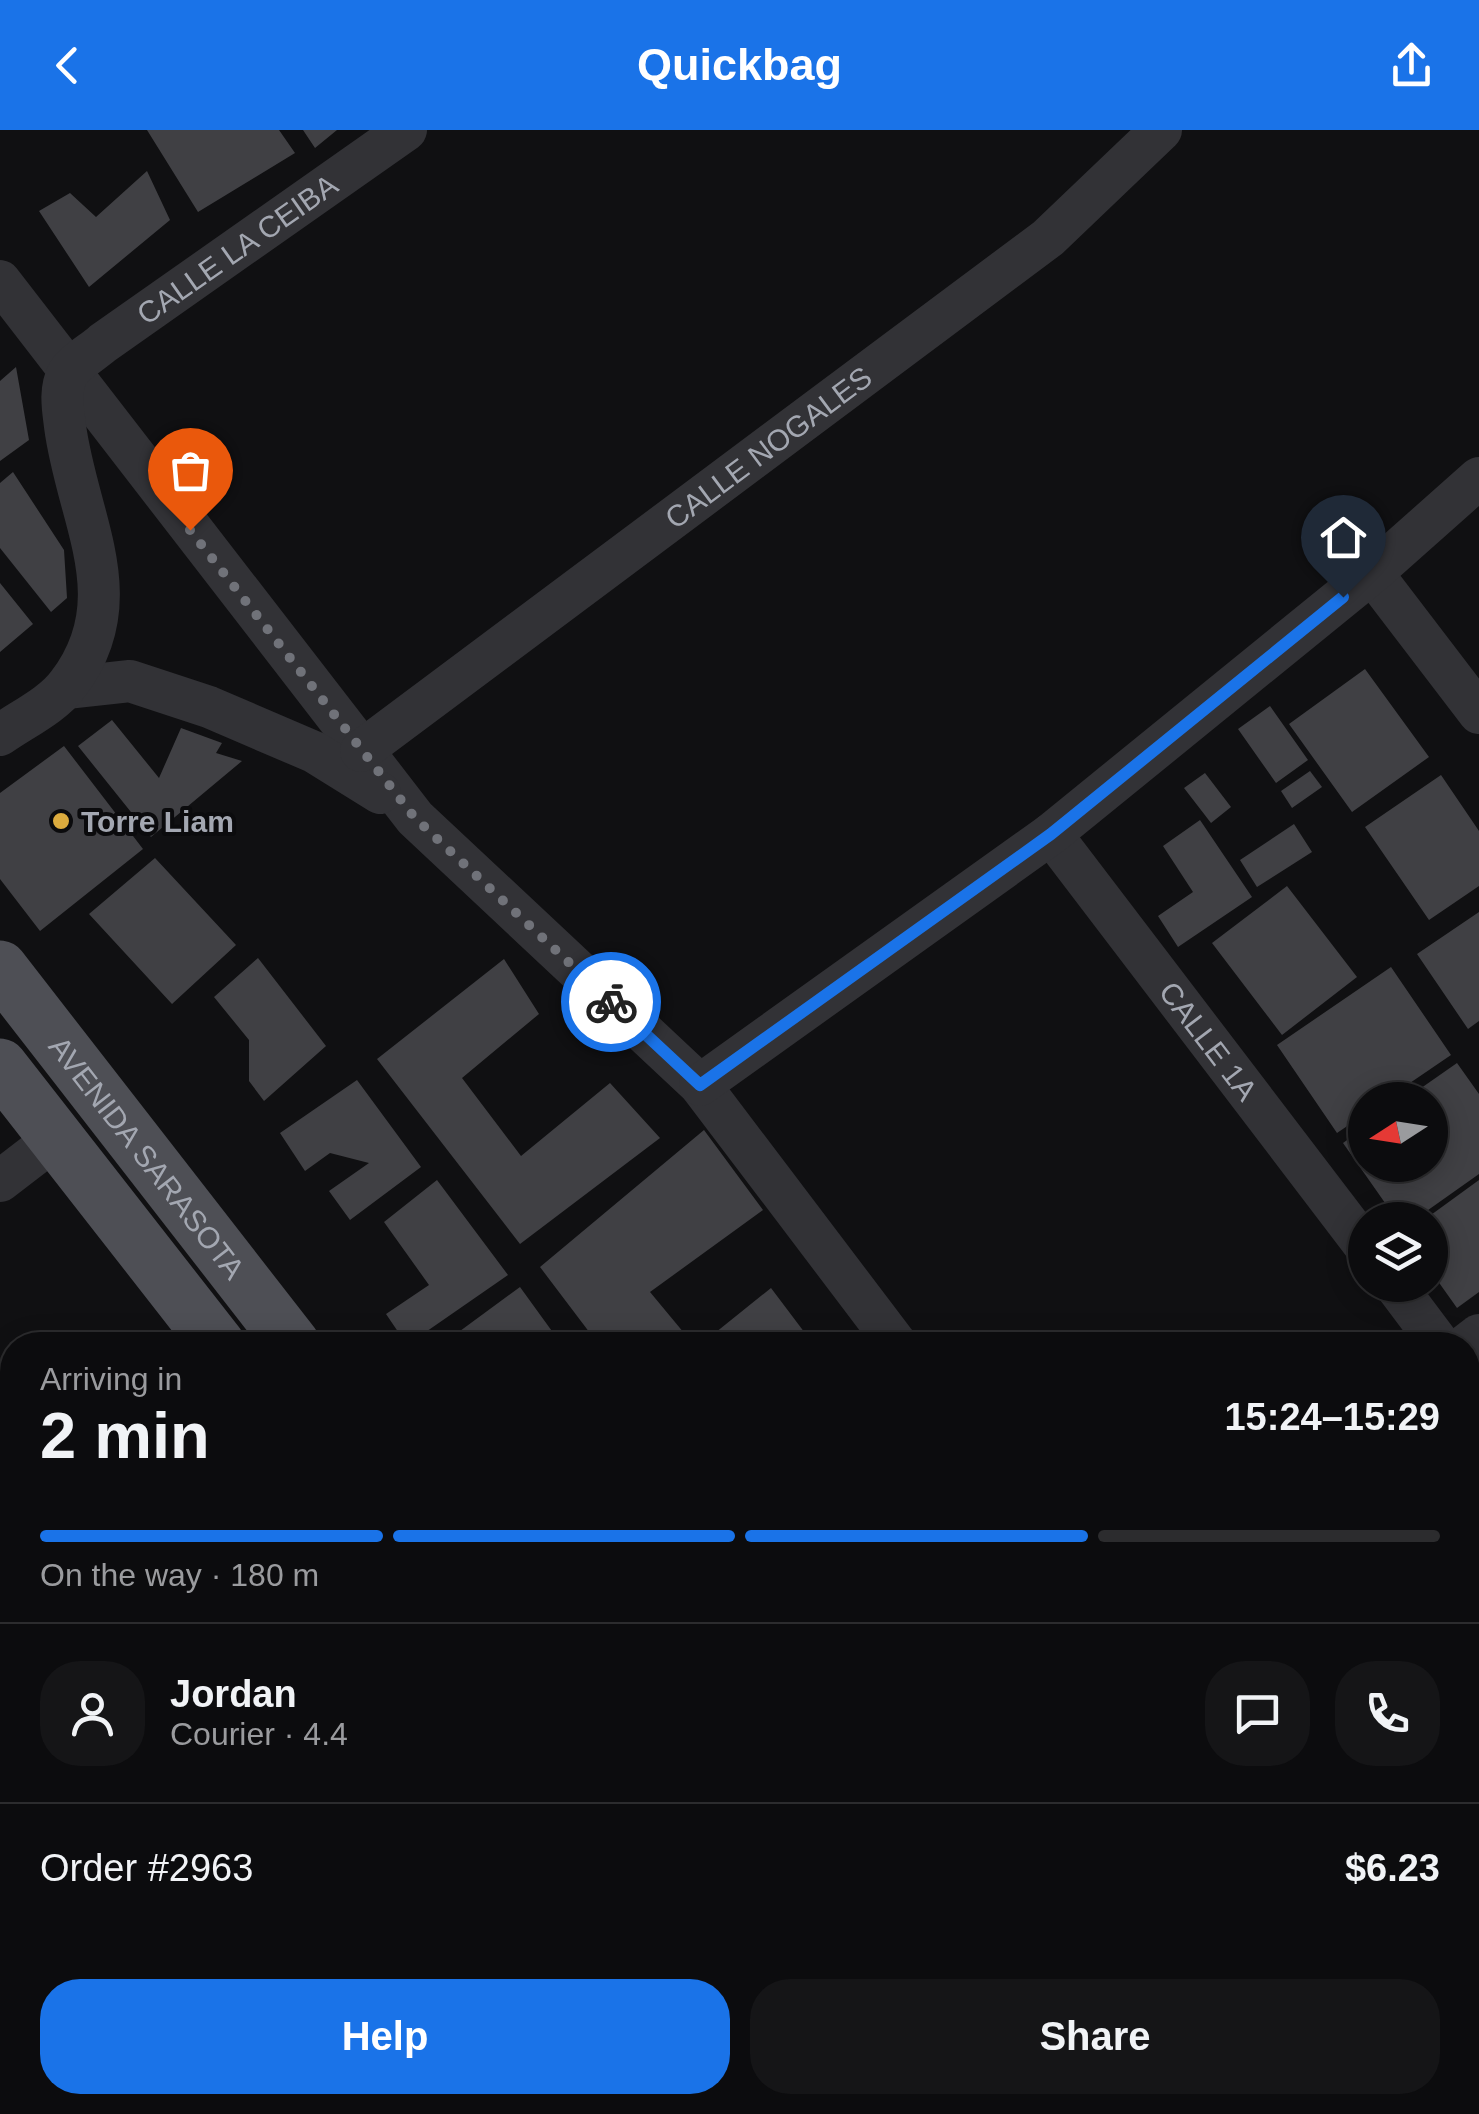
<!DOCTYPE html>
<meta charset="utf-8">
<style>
:root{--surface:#0c0c0e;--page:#151517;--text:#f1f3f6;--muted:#9a9b9e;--line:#2c2c2e;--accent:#1a73e8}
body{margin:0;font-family:Arial,sans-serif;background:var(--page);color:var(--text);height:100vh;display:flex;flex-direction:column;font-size:38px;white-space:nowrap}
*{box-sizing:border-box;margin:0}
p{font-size:32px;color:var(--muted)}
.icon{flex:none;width:55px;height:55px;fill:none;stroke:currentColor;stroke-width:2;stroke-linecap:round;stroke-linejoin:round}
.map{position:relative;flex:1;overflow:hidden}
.sheet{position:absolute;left:0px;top:1202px;width:1480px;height:782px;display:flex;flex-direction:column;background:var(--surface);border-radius:40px 40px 0 0;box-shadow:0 5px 25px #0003,0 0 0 2px var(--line)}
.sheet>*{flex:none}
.needle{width:65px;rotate:258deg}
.controls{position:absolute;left:1348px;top:952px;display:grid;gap:20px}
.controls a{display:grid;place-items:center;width:100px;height:100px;border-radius:50%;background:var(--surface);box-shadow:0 5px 25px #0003,0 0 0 2px var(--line);font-size:50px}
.pin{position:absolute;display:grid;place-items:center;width:85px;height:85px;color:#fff;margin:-102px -42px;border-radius:50% 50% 50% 0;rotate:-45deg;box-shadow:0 0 10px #0007}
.pin .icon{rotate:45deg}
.courier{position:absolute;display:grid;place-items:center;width:100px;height:100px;margin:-50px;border:8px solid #1a73e8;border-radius:50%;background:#fff;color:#222;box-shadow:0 2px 12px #0007}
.headline em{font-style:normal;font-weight:800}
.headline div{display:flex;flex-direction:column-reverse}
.headline{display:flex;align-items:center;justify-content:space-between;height:170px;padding:0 40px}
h1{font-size:65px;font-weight:800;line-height:75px}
.bar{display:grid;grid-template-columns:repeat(4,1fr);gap:15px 10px;align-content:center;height:120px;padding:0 40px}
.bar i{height:12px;border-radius:8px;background:var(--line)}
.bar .current{background:var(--accent)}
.bar p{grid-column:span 4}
.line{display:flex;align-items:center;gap:25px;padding:0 40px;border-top:2px solid var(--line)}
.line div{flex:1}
.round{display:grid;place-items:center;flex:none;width:105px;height:105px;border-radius:40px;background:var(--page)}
.primary-button{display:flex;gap:20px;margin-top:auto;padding:20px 40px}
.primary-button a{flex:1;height:115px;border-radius:40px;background:var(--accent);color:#fff;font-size:40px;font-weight:800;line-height:115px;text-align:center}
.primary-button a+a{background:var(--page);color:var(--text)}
header{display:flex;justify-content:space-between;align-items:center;height:130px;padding:0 40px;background:var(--accent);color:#fff;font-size:45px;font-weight:800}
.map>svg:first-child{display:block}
.built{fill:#1d1d1e}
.building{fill:#404044}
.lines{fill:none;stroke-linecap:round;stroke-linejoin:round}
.minor{stroke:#323236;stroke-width:42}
.major{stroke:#4e4f55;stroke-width:55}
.done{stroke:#707279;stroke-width:10;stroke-dasharray:0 18}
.route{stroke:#1a73e8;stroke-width:12}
.poi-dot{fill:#dcab3e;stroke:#0b0b0d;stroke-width:4}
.labels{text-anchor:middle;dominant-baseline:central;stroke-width:8;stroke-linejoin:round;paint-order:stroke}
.street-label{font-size:30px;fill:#a3a7b1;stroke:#0b0b0d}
.poi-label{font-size:30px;font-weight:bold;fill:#a3a7b1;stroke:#0b0b0d;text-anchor:start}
</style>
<header><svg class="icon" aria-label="back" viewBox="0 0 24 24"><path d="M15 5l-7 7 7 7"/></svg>Quickbag<svg class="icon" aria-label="share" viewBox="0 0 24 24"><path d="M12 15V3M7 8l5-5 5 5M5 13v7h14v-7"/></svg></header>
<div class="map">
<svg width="1479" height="1984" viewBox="0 0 1479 1984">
<rect width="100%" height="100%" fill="#101012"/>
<path class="built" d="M1479,1720v264h-337l15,-12h311v-243z"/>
<path class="building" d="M147,0h132l16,23 -97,59z
M303,0h34l-22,18z
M147,41l23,49 -81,67 -50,-76 31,-18 26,24z
M16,237l13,73 -29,21v-80z
M13,342l51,78 3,48 -16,14 -51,-64v-65z
M0,453l33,41 -33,28z
M1365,539l64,88 -77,55 -63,-88z
M1270,576l38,54 -32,23 -38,-54z
M112,590l47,58 22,-50 41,15 -6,10 26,8 -91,76 -73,-91z
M64,616l79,103 -103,82 -40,-52v-86z
M1310,641l12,16 -30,21 -11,-17z
M1205,643l26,34 -20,16 -27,-35z
M1441,645l38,56v55l-50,34 -64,-93z
M1200,690l52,77 -74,50 -20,-31 35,-24 -30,-46z
M1294,694l18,28 -55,35 -17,-27z
M155,728l81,87 -64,59 -83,-90z
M1287,756l70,91 -75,58 -70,-92z
M1479,782v109l-11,8 -51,-75z
M258,828l68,88 -62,55 -15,-20v-41l-35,-43z
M504,829l35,55 -77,64 59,78 89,-73 50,55 -140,106 -143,-185z
M1391,837l60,88 -66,45h-20v14l-28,19 -60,-88z
M1457,933l22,31v80l-65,46h-17l-54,-77 22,-16v38h65v-65h-26z
M357,950l64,87 -71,53 -21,-29 40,-28 -39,-10 -25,18 -25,-38z
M704,1000l59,80 -113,82 44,53h-95l-59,-78z
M437,1050l71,95 -101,70 -21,-31 43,-29 -45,-63z
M1479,1050v112l-22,16 -27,-38v-50h-6z
M520,1157l42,58h-121z
M771,1158l43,57h-114z
M1479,1336v131l-11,10v-131z
M0,1387l12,15v38l-12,10z
M12,1521v82l-12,11v-82z
M12,1611v88l-12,11v-88z
M1479,1732v252h-2l-9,-30v-217z
M132,1972h95l8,12h-94z
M341,1972h107l10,12h-108z
M505,1972h87l-14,12h-64z
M657,1972h84l8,12h-83z
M1232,1972h184l8,12h-207z"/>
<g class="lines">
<g class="minor">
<path d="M0,151l415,537 285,267 197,260"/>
<path d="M1372,443l107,140"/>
<path d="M66,558l64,-7 79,26 105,45 66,41"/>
<path id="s1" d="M0,605c21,-15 53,-30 68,-51 65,-85 9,-165 -3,-258 -2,-17 -6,-36 3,-53 7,-11 25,-21 35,-30l303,-213"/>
<path id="s2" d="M361,621l687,-513 113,-108"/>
<path id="s3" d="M1051,704l314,412"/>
<path d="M700,955l351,-251 321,-261 107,-95"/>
<path d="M0,1051l56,-43"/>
<path d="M1395,1155l45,60"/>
<path d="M1466,1215l13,-10"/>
<path d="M1468,1251l11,15"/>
<path d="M0,1513l12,-10"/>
<path d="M0,1781l12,14"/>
<path d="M20,1984l13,-12"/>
</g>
<g class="major">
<path id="s4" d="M0,838l293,377"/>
<path d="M0,936l218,279"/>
<path d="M1468,1552l11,-10"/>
<path d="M1468,1649l11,-9"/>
<path d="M805,1972l9,12"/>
<path d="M882,1972l9,12"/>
<path d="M948,1984l13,-12"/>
<path d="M1058,1984l14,-12"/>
</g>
</g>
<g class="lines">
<path class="done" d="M190,400l225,288 196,184"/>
<path class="route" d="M611,872l89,83 351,-251 292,-237"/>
</g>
<circle class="poi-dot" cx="61" cy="691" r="10"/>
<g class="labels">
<g class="street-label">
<text stroke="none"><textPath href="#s1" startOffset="618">CALLE LA CEIBA</textPath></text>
<text stroke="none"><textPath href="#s2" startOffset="508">CALLE NOGALES</textPath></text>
<text stroke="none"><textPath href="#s3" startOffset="260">CALLE 1A</textPath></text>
<text stroke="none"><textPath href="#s4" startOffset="240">AVENIDA SARASOTA</textPath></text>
</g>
<g class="poi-label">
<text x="81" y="691">Torre Liam</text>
</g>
</g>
</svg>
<div class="controls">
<a><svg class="needle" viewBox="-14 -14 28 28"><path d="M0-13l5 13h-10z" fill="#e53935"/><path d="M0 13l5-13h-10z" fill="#9a9b9e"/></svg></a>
<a><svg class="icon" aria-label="layers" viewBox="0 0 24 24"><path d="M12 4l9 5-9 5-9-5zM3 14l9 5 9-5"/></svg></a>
</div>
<div class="pin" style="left:190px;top:400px;background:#ea580c"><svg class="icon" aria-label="bag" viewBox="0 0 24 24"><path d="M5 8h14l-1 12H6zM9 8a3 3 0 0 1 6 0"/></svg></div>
<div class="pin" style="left:1343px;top:467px;background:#1f2937"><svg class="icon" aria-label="home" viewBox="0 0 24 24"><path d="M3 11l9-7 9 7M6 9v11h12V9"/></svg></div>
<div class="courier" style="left:611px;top:872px"><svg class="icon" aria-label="bike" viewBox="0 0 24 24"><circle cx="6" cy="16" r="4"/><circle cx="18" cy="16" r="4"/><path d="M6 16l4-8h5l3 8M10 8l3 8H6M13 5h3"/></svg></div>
<section class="sheet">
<div class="headline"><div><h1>2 min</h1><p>Arriving in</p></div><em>15:24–15:29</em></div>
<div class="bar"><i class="current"></i><i class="current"></i><i class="current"></i><i></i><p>On the way · 180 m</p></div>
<div class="line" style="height:180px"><a class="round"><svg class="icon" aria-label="person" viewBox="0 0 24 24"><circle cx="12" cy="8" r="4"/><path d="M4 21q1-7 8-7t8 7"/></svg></a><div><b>Jordan</b><p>Courier · 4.4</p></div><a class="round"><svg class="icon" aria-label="chat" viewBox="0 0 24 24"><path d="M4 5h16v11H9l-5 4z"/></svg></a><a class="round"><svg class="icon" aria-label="phone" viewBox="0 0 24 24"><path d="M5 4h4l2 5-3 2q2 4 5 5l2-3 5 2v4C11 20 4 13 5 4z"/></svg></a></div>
<div class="line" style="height:130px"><div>Order #2963</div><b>$6.23</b></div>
<div class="primary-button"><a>Help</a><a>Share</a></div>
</section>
</div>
